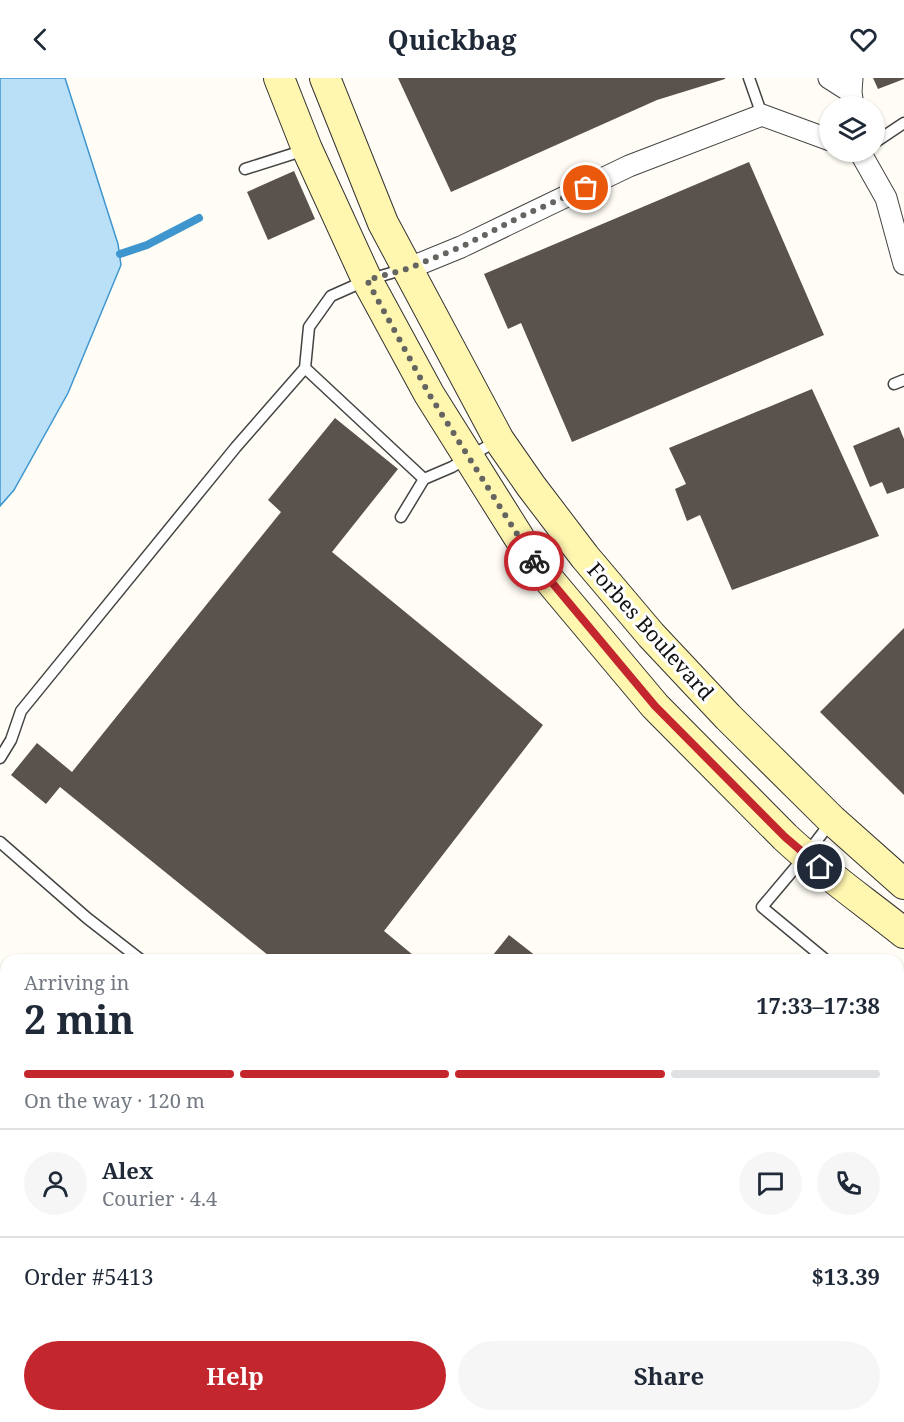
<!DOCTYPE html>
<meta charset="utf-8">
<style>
:root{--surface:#fff;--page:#f6f6f7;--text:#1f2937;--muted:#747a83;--line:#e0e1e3;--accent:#c4262e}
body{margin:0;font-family:"Noto Serif",serif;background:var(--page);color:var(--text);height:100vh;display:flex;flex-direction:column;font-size:22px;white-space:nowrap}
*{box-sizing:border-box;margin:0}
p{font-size:20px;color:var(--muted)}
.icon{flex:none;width:33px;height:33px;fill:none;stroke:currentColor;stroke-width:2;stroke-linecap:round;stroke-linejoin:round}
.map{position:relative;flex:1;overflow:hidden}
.side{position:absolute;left:0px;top:876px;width:904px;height:468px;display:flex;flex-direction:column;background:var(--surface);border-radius:18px 18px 0 0;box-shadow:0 2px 4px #0004}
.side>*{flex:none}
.controls{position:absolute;left:819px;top:18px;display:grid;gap:12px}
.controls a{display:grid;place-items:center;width:66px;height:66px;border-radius:50%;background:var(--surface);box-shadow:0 2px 4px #0004;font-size:30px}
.pin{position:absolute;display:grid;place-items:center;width:51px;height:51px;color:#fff;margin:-26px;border:3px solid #fff;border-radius:50%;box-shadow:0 2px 6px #0007}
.courier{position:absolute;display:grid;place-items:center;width:60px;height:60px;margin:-30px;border:4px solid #c4262e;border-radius:50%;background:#fff;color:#222;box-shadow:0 2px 8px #0007}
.headline em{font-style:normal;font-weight:700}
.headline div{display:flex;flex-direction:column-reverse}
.headline{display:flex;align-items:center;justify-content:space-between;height:102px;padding:0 24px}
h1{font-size:39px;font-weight:700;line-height:45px}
.bar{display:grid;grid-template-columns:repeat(4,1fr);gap:9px 6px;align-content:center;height:72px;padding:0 24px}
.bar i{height:8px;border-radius:4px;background:var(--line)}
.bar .selected{background:var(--accent)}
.bar p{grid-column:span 4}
.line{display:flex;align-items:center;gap:15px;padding:0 24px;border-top:2px solid var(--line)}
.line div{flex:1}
.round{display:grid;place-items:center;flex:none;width:63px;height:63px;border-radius:32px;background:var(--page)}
.action{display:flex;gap:12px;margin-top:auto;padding:12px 24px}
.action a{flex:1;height:69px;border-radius:36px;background:var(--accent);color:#fff;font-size:24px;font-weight:700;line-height:69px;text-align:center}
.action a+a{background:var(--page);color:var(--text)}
header{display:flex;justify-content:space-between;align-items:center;height:78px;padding:0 24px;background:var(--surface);font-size:27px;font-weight:700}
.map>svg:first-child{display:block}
.water{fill:#b9e0f7;stroke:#3f96cf;stroke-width:1.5}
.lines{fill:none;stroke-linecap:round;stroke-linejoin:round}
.stream{stroke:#3f96cf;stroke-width:8}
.canal{stroke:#b9e0f7;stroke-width:26}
.building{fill:#5a524d}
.lane-casing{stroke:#444;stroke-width:13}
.street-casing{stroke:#444;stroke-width:23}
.secondary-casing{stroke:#333;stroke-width:32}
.lane{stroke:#fff;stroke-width:10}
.street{stroke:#fff;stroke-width:21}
.secondary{stroke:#fff6b0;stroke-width:30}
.done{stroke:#646461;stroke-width:6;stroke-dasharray:0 10.8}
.route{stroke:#c4262e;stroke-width:8}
.labels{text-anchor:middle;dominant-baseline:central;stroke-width:6;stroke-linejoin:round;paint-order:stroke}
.street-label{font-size:21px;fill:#111;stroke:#fff}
</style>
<header><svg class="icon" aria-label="back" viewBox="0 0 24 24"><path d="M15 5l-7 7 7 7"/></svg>Quickbag<svg class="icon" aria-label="heart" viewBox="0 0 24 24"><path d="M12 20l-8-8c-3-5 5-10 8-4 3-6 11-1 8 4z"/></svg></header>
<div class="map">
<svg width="904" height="1344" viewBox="0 0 904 1344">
<rect width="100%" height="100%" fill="#fffdf5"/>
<path class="water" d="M0,0h65l53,166 3,21 -53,128 -54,97 -14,16z"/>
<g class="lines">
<path class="stream" d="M120,176l27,-9 52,-27"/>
<path class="canal" d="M0,989l6,5
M405,1338l7,6"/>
</g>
<path class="building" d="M398,0h327v1l-68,21 -206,92z
M873,0h31v1l-26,10z
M749,84l75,173 -252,107 -51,-119 -13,6 -24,-55z
M294,93l21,48 -47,21 -21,-48z
M812,311l67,147 -147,54 -32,-75 -13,6 -12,-32 11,-5 -17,-36z
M335,340l63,51 -66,83 211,173 -159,206 35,29h-145l-214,-173 -14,17 -35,-29 26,-32 35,29 209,-260 -13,-12z
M899,349l5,12v49l-17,6 -5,-12 -12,5 -17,-41z
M904,550v167l-84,-83z
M509,857l32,25h-52z
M898,981l6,4v167l-6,6z"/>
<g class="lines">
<defs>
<path id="lane" d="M749,0l13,37
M874,65l30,-20
M245,91l60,-19
M405,191l-38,11 -36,16 -22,31 -4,41 119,111
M894,306l10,-4
M401,439l23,-38 28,-12 46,-27
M0,680l11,-18 10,-29 215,-264 69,-79
M0,764l87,76 54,42
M826,882l-64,-53 43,-51 26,-34
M898,942l6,5
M898,1278l6,-6
M661,1338l7,6
M843,1344l5,-6"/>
<path id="street" d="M829,0l22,14
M852,0l-1,14 2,14
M860,74l26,46 18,66
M407,191l54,-22 168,-81 133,-51 68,25"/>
<path id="secondary" d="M279,0l28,71 60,131 62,114 106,169 120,143 130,131c37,35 79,64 119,96
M325,0l58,145 116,217 32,46 54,71 66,78 77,82 104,103 72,64"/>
</defs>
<use href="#lane" class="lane-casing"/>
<use href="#street" class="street-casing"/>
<use href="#secondary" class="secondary-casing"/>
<use href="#lane" class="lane"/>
<use href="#street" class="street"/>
<use href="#secondary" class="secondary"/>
</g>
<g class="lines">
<path class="done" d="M534,483l-105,-167 -62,-114 40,-11 54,-22 63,-32 62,-27"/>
<path class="route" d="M534,483l121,145 130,131 35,30"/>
</g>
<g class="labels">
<g class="street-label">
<text transform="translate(651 553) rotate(48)">Forbes Boulevard</text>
</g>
</g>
</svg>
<div class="controls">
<a><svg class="icon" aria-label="layers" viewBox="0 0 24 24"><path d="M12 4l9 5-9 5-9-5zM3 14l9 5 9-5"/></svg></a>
</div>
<div class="pin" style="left:586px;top:110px;background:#ea580c"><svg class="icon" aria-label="bag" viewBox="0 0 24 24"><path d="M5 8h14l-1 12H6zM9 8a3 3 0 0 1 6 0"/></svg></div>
<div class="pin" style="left:820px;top:789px;background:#1f2937"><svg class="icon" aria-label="home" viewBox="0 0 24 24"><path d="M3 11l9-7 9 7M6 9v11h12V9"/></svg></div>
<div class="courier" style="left:534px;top:483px"><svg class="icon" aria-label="bike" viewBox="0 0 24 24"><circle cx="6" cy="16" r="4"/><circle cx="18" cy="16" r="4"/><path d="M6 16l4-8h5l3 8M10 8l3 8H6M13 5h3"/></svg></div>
<section class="side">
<div class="headline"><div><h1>2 min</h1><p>Arriving in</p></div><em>17:33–17:38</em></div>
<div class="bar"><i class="selected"></i><i class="selected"></i><i class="selected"></i><i></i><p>On the way · 120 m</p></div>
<div class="line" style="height:108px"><a class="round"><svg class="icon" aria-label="person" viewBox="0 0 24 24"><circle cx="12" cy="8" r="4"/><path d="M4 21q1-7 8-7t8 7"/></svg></a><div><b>Alex</b><p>Courier · 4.4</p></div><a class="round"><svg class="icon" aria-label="chat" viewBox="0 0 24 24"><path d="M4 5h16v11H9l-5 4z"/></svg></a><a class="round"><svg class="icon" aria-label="phone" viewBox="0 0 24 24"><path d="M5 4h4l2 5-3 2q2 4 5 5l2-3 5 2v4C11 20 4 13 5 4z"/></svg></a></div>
<div class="line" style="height:78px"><div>Order #5413</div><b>$13.39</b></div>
<div class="action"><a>Help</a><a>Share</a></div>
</section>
</div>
